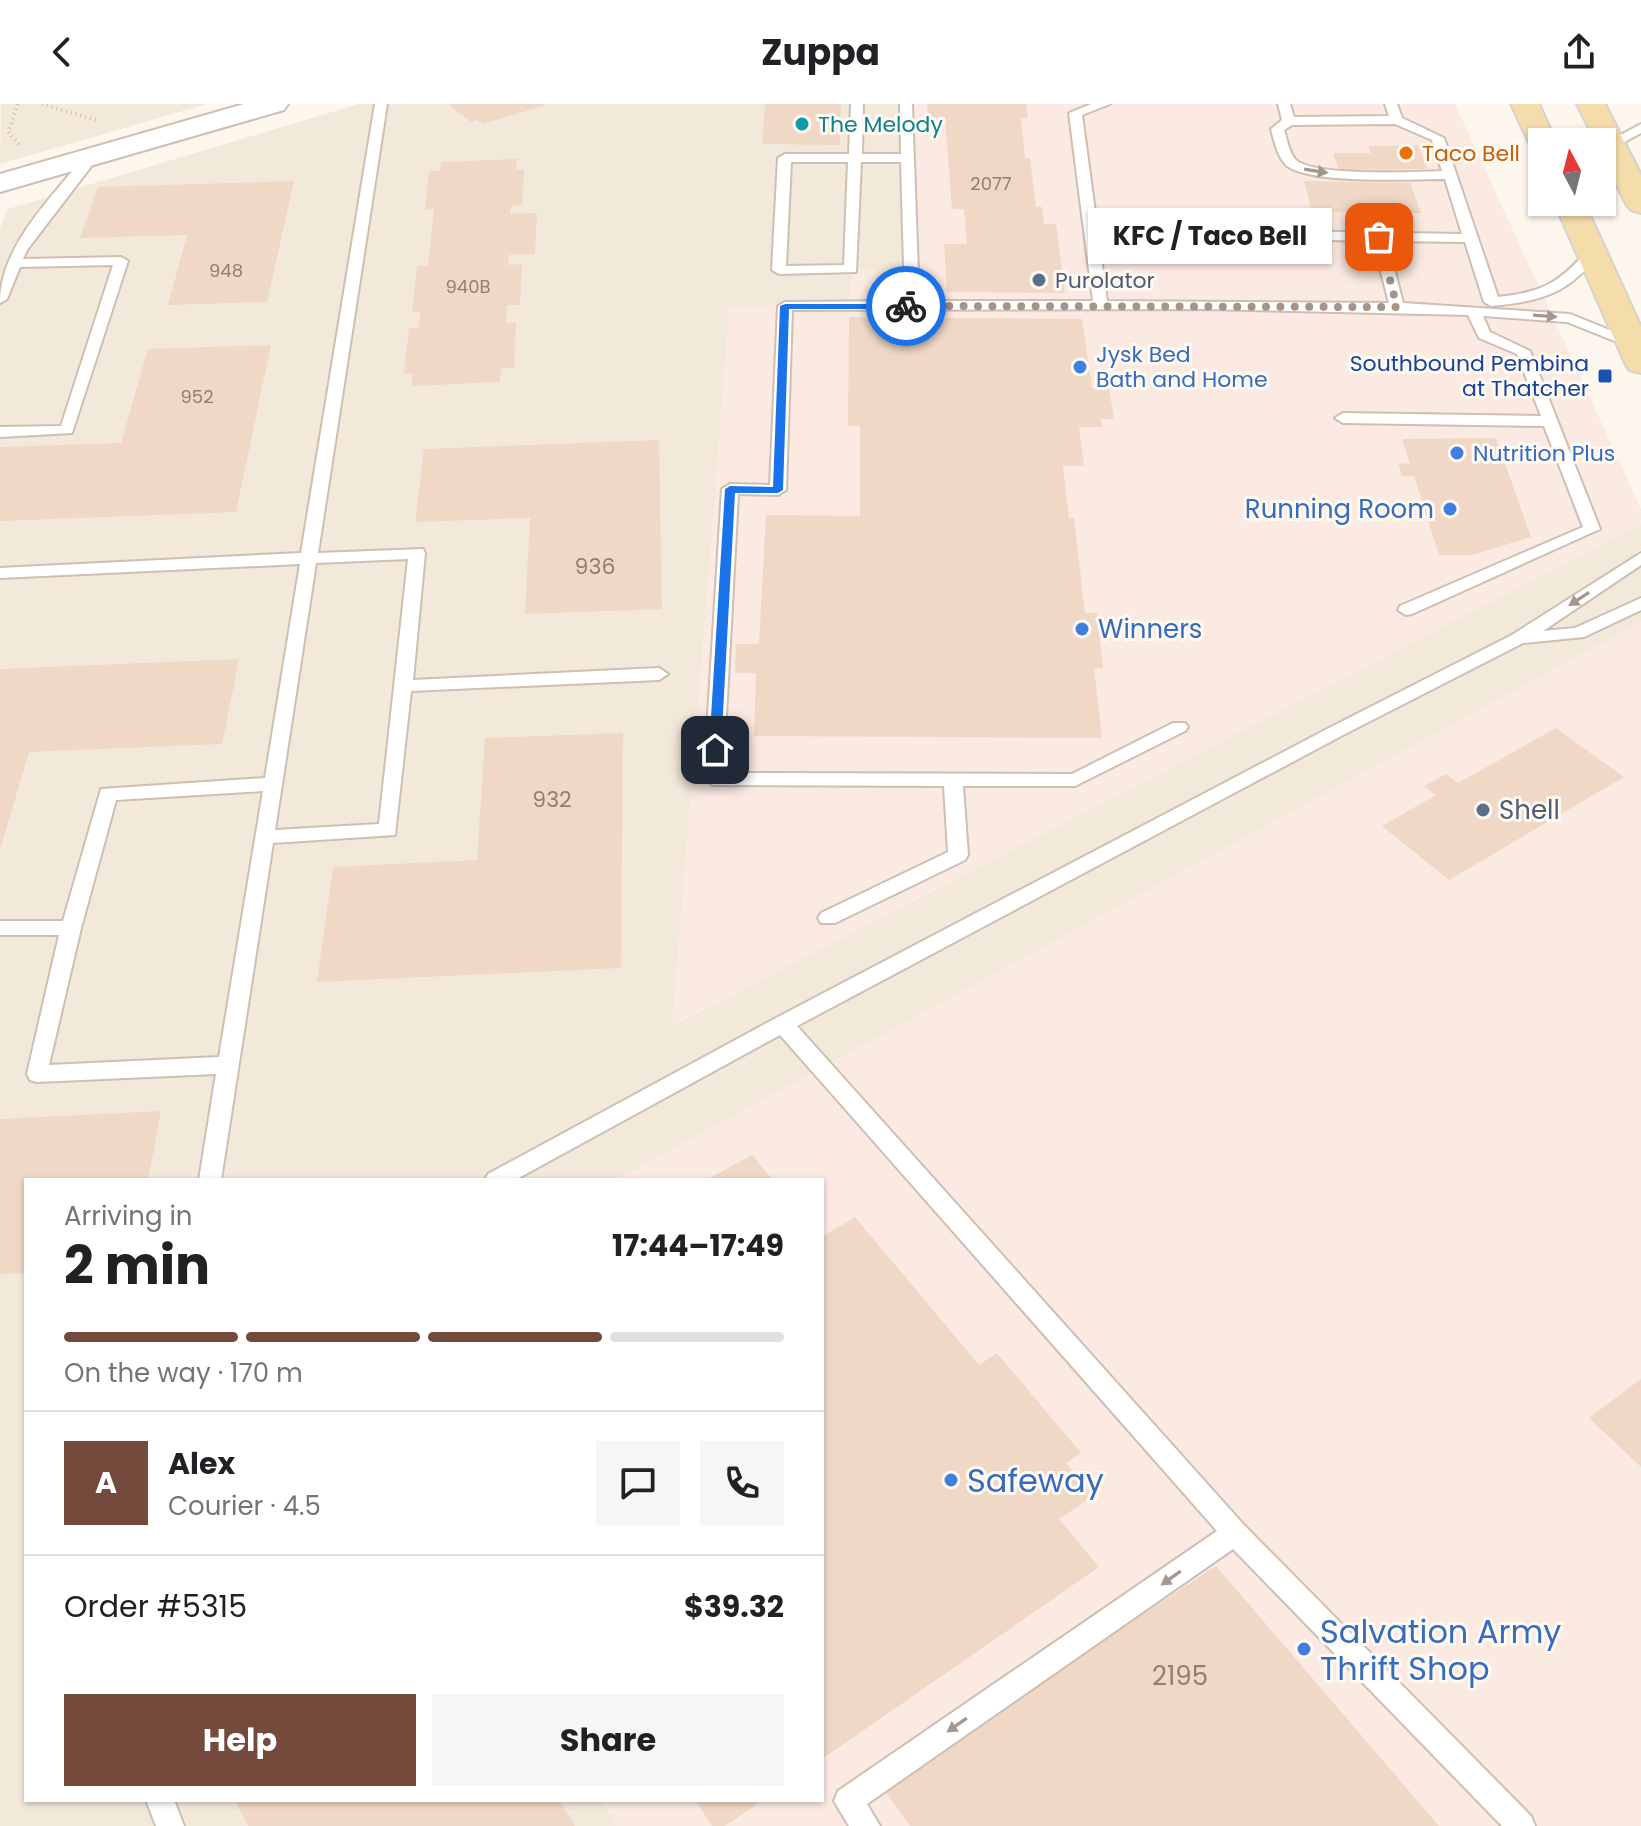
<!DOCTYPE html>
<meta charset="utf-8">
<style>
:root{--surface:#fff;--page:#f6f6f6;--text:#202124;--muted:#757577;--line:#e0e0e0;--accent:#744a3d}
body{margin:0;font-family:Poppins,sans-serif;background:var(--page);color:var(--text);height:100vh;display:flex;flex-direction:column;font-size:30px;white-space:nowrap}
*{box-sizing:border-box;margin:0}
p{font-size:26px;color:var(--muted)}
.icon{flex:none;width:44px;height:44px;fill:none;stroke:currentColor;stroke-width:2;stroke-linecap:round;stroke-linejoin:round}
.map{position:relative;flex:1;overflow:hidden}
.panel{position:absolute;left:24px;top:1074px;width:800px;height:624px;display:flex;flex-direction:column;background:var(--surface);border-radius:0px;box-shadow:0 2px 6px #0004}
.panel>*{flex:none}
.needle{width:52px;rotate:353deg}
.tools{position:absolute;left:1528px;top:24px;display:grid;gap:16px}
.tools a{display:grid;place-items:center;width:88px;height:88px;border-radius:0px;background:var(--surface);box-shadow:0 2px 6px #0004;font-size:40px}
.pin{position:absolute;display:grid;place-items:center;width:68px;height:68px;color:#fff;margin:-34px;border-radius:16px;box-shadow:0 4px 12px #0006}
.courier{position:absolute;display:grid;place-items:center;width:80px;height:80px;margin:-40px;border:6px solid #1a73e8;border-radius:50%;background:#fff;color:#222;box-shadow:0 2px 10px #0007}
.bubble{position:absolute;height:56px;border-radius:0px;background:var(--surface);box-shadow:0 2px 6px #0004;font-size:26px;font-weight:700;line-height:56px;text-align:center}
.overview em{font-style:normal;font-weight:700}
.overview div{display:flex;flex-direction:column-reverse}
.overview{display:flex;align-items:center;justify-content:space-between;height:136px;padding:0 40px}
h1{font-size:52px;font-weight:700;line-height:60px}
.bar{display:grid;grid-template-columns:repeat(4,1fr);gap:12px 8px;align-content:center;height:96px;padding:0 40px}
.bar i{height:10px;border-radius:6px;background:var(--line)}
.bar .on{background:var(--accent)}
.bar p{grid-column:span 4}
.line{display:flex;align-items:center;gap:20px;padding:0 40px;border-top:2px solid var(--line)}
.line div{flex:1}
.round{display:grid;place-items:center;flex:none;width:84px;height:84px;border-radius:0px;background:var(--page)}
.primary-button{display:flex;gap:16px;margin-top:auto;padding:16px 40px}
.primary-button a{flex:1;height:92px;border-radius:0px;background:var(--accent);color:#fff;font-size:32px;font-weight:700;line-height:92px;text-align:center}
.primary-button a+a{background:var(--page);color:var(--text)}
header{display:flex;justify-content:space-between;align-items:center;height:104px;padding:0 40px;background:var(--surface);font-size:36px;font-weight:700}
.map>svg:first-child{display:block}
.residential{fill:#f3e9db}
.commercial{fill:#fbeae1}
.building{fill:#efd8c6}
.lines{fill:none;stroke-linecap:round;stroke-linejoin:round}
.service-casing{stroke:#cebfb2;stroke-width:4}
.tertiary-casing{stroke:#cebfb2;stroke-width:4}
.primary-casing{stroke:#d9d2ce;stroke-width:4}
.path{stroke:#d5bba8;stroke-width:4;stroke-dasharray:1 4;stroke-linecap:butt}
.service{fill:#fff;fill-rule:evenodd}
.tertiary{fill:#fff;fill-rule:evenodd}
.primary{fill:#f4dcab;fill-rule:evenodd}
.oneway{fill:#a6978d}
.route{fill:#1a73e8}
.done{stroke:#a59487;stroke-width:8;stroke-dasharray:0 14.4}
.culture-dot{fill:#0f9aa8;stroke:#fefaf3;stroke-width:3}
.food-dot{fill:#e8710a;stroke:#fefaf3;stroke-width:3}
.service-dot{fill:#5c6f8a;stroke:#fefaf3;stroke-width:3}
.shop-dot{fill:#3f7fe0;stroke:#fefaf3;stroke-width:3}
.transit-dot{fill:#1a4fb4;stroke:#fefaf3;stroke-width:3}
.labels{text-anchor:middle;dominant-baseline:central;stroke-width:6;stroke-linejoin:round;paint-order:stroke}
.far-number-label{font-size:18px;fill:#947d6e}
.far-culture-label{font-size:22px;fill:#0d838f;stroke:#fefaf3;text-anchor:start}
.far-food-label{font-size:22px;fill:#c56008;stroke:#fefaf3;text-anchor:start}
.far-service-label{font-size:22px;fill:#4e5e75;stroke:#fefaf3;text-anchor:start}
.far-shop-label{font-size:22px;fill:#366cbe;stroke:#fefaf3;text-anchor:start}
.far-transit-label{font-size:22px;fill:#164399;stroke:#fefaf3;text-anchor:end}
.number-label{font-size:22px;fill:#947d6e}
.shop-label{font-size:26px;fill:#366cbe;stroke:#fefaf3;text-anchor:end}
.service-label{font-size:26px;fill:#4e5e75;stroke:#fefaf3;text-anchor:start}
.near-number-label{font-size:26px;fill:#947d6e}
.near-shop-label{font-size:32px;fill:#366cbe;stroke:#fefaf3;text-anchor:start}
</style>
<header><svg class="icon" aria-label="back" viewBox="0 0 24 24"><path d="M15 5l-7 7 7 7"/></svg>Zuppa<svg class="icon" aria-label="share" viewBox="0 0 24 24"><path d="M12 15V3M7 8l5-5 5 5M5 13v7h14v-7"/></svg></header>
<div class="map">
<svg width="1641" height="1722" viewBox="0 0 1641 1722">
<rect width="100%" height="100%" fill="#fcf6ec"/>
<path class="residential" d="M1,0h206l-207,60z
M359,0h547l5,166 -61,36h-120l-57,719 968,-501v98l-1025,558h-590v620h576l15,26h-617v-1598l8,-19z"/>
<path class="commercial" d="M906,0h549l186,405v15l-969,501 58,-719h120l1,-37 59,1z
M1641,518v1204h-1024l-15,-26h220v-620h-206z"/>
<path class="building" d="M448,0h97l1,1 -63,19 -6,-4 -6,2z
M765,0h76l-1,41 -78,-1z
M927,0h99l2,14h-7l4,40h5l6,49h6l2,17h12l9,69 -118,-1 -3,-48h23l-3,-35h-12l-7,-91h-17z
M1418,41l10,24 -89,1 -6,-17h38l-3,-7z
M517,55l-1,10h8l-2,36 -11,1 -1,8 27,-1 -2,41 -26,1 -1,10 14,-1 -2,41h-13l-1,18h10l-2,45h-13l-1,14 -89,4 2,-13h-9l5,-45h10l1,-17 -8,1 5,-46h11l6,-57 -9,1 4,-39h11l1,-9z
M294,77l-27,121 -99,3 19,-70 -107,3 18,-51z
M1304,77l106,2 11,30 -109,-1z
M849,213l233,2 10,69h17l5,31h-13l1,8h-23l5,39h-21l6,52h5l11,95h12l6,55h-9l8,70 -348,-2 2,-63h-21l1,-29h23l7,-129 94,1v-90h-12z
M271,241l-35,167 -236,9v-74l121,-4 27,-94z
M1496,334l35,99 -59,18h-33l-25,-79h-12l-4,-13 12,1 -8,-25z
M659,336l3,169 -137,5 5,-96 -115,4 9,-73z
M239,555l-17,85 -193,8 -29,98v-181z
M1556,624l68,49 -175,103 -67,-54 54,-31 -12,-9 22,-12 12,9z
M623,629l-2,235 -304,14 16,-115 144,-7 8,-122z
M161,1007l-13,69h-122v93l-26,1v-155z
M752,1051l21,25h-67z
M855,1113l124,148 18,-12 84,100 -15,10 27,33 -34,23 40,48 -277,192v-522z
M1641,1275v88l-52,-49z
M1216,1462l223,260h-529l-28,-39z
M235,1696h324l16,26h-327z
M695,1696h68l-38,26h-13z"/>
<g class="lines">
<defs>
<path id="service" d="M375,0h12l-69,449 105,-4 2,4 -12,127 246,-12 9,6 -9,6 -248,11 -16,144 -122,8 -52,337h-22l17,-106 -179,8 -7,-2 -3,-6 32,-139h-59v-14h63l38,-132 164,-11 35,-214 -300,14v-10l301,-15zM408,455l-29,265 -104,6 41,-267zM263,687l-44,266 -170,8 32,-137 35,-128z
M851,0h12l-1,50h39l-1,-50h12l7,197h174l-24,-188 22,-9h19l-28,11 25,186 282,2 -16,-62 -89,-2 -7,-4 7,-4 178,3 -17,-55c-32,0 -140,6 -160,-15 -8,-9 -11,-24 -14,-35l11,-9 -4,-16h12l4,13 95,-1 -4,-12h12l5,14 42,20 54,159c44,-5 60,-13 89,-46l12,3c-32,41 -58,47 -108,52l-7,-4 -19,-60 -78,-1 16,62 167,11 67,27v6l-5,1 -65,-26 -84,-6 7,16 40,19 70,178 -188,85 -6,1 -8,-5 2,-4 183,-79 -39,-101 -201,-3 -8,-5 8,-5 198,3 -24,-62 -38,-16 -11,-23 -264,-6 -412,1 -6,180 -8,5 -40,-1 -15,279 349,1 101,-51h12l3,4 -3,4 -110,55h-112l5,69 -3,5 -130,63h-14l-3,-5 3,-5 127,-61 -4,-66 -231,-1 -9,-6 18,-290 8,-5 40,1 8,-179 7,-4 120,-1 -4,-139h-40l-5,110 -77,2 -7,-4 6,-112 7,-4h64zM1395,20l37,16 10,31c-26,1 -131,6 -147,-12 -6,-7 -8,-20 -11,-29l8,-5zM791,58h57l-4,103 -58,1z
M1641,20v9l-26,14 -11,-3z
M87,49l12,3 -72,94 -4,9 98,-2 7,4 -56,172 -72,4v-10l61,-1 52,-161 -93,2 -13,32 -7,4c0,-58 53,-106 87,-150z
M1641,449v12l-98,66 32,-3 66,-30v12l-57,27 -61,6 -180,92 -546,291 447,499 287,291 4,10h-33l-269,-277 -366,255 13,22h-31l-15,-25 4,-10 379,-260 -437,-496 -265,145h-30l3,-6 288,-156 555,-291 181,-92z
M146,1696h28l10,26h-28z"/>
<path id="tertiary" d="M244,0h44l-4,6 -284,82v-18z"/>
<path id="primary" d="M1511,0h28l17,38h-14v10l-10,-3z
M1577,0h28l36,71v38l-10,-3 -5,-6 -24,-49v-13h-6z
M1554,98h30l57,125v46l-12,-3 -4,-7z"/>
</defs>
<use href="#service" class="service-casing"/>
<use href="#tertiary" class="tertiary-casing"/>
<use href="#primary" class="primary-casing"/>
<path class="path" d="M18,0l-10,28 11,13
M42,0l54,16"/>
<use href="#service" class="service"/>
<use href="#tertiary" class="tertiary"/>
<use href="#primary" class="primary"/>
</g>
<defs><path id="oneway-solid" d="M-6-.8H1V-3.2L6.5 0L1 3.2V.8H-6Z" transform="scale(2)"/></defs>
<g class="oneway">
<use href="#oneway-solid" transform="translate(1316 67) rotate(9)"/>
<use href="#oneway-solid" transform="translate(1545 212) rotate(4)"/>
<use href="#oneway-solid" transform="translate(1579 495) rotate(147)"/>
<use href="#oneway-solid" transform="translate(1171 1474) rotate(145)"/>
<use href="#oneway-solid" transform="translate(957 1621) rotate(145)"/>
</g>
<path class="route" d="M785,200h121l5,2 -5,3h-117l-6,181 -5,3h-43l-14,257 -6,4 -6,-4 16,-261 5,-3 43,1 7,-181z"/>
<g class="lines">
<path class="done" d="M906,202l491,1 -18,-70"/>
</g>
<circle class="culture-dot" cx="802" cy="20" r="8"/>
<circle class="food-dot" cx="1406" cy="49" r="8"/>
<g class="service-dot">
<circle cx="1039" cy="176" r="8"/>
<circle cx="1483" cy="706" r="8"/>
</g>
<g class="shop-dot">
<circle cx="1080" cy="263" r="8"/>
<circle cx="1457" cy="349" r="8"/>
<circle cx="1450" cy="405" r="8"/>
<circle cx="1082" cy="525" r="8"/>
<circle cx="951" cy="1376" r="8"/>
<circle cx="1304" cy="1545" r="8"/>
</g>
<rect class="transit-dot" x="1597" y="264" width="16" height="16" rx="4"/>
<g class="labels">
<g class="far-number-label">
<text x="991" y="79">2077</text>
<text x="226" y="166">948</text>
<text x="468" y="182">940B</text>
<text x="197" y="292">952</text>
</g>
<g class="far-culture-label">
<text x="818" y="20">The Melody</text>
</g>
<g class="far-food-label">
<text x="1422" y="49">Taco Bell</text>
</g>
<g class="far-service-label">
<text x="1055" y="176">Purolator</text>
</g>
<g class="far-shop-label">
<text x="1096" y="250">Jysk Bed<tspan x="1096" dy="25">Bath and Home</tspan></text>
<text x="1473" y="349">Nutrition Plus</text>
</g>
<g class="far-transit-label">
<text x="1589" y="259">Southbound Pembina<tspan x="1589" dy="25">at Thatcher</tspan></text>
</g>
<g class="number-label">
<text x="595" y="462">936</text>
<text x="552" y="695">932</text>
</g>
<g class="shop-label">
<text x="1434" y="405">Running Room</text>
<text x="1098" y="525" text-anchor="start">Winners</text>
</g>
<g class="service-label">
<text x="1499" y="706">Shell</text>
</g>
<g class="near-number-label">
<text x="1180" y="1572">2195</text>
</g>
<g class="near-shop-label">
<text x="967" y="1376">Safeway</text>
<text x="1320" y="1527">Salvation Army<tspan x="1320" dy="37">Thrift Shop</tspan></text>
</g>
</g>
</svg>
<div class="tools">
<a><svg class="needle" viewBox="-14 -14 28 28"><path d="M0-13l5 13h-10z" fill="#e53935"/><path d="M0 13l5-13h-10z" fill="#757577"/></svg></a>
</div>
<div class="pin" style="left:1379px;top:133px;background:#ea580c"><svg class="icon" aria-label="bag" viewBox="0 0 24 24"><path d="M5 8h14l-1 12H6zM9 8a3 3 0 0 1 6 0"/></svg></div>
<div class="pin" style="left:715px;top:646px;background:#1f2937"><svg class="icon" aria-label="home" viewBox="0 0 24 24"><path d="M3 11l9-7 9 7M6 9v11h12V9"/></svg></div>
<div class="courier" style="left:906px;top:202px"><svg class="icon" aria-label="bike" viewBox="0 0 24 24"><circle cx="6" cy="16" r="4"/><circle cx="18" cy="16" r="4"/><path d="M6 16l4-8h5l3 8M10 8l3 8H6M13 5h3"/></svg></div>
<div class="bubble" style="left:1088px;top:104px;width:244px">KFC / Taco Bell</div>
<section class="panel">
<div class="overview"><div><h1>2 min</h1><p>Arriving in</p></div><em>17:44–17:49</em></div>
<div class="bar"><i class="on"></i><i class="on"></i><i class="on"></i><i></i><p>On the way · 170 m</p></div>
<div class="line" style="height:144px"><b class="round" style="background:var(--accent);color:#fff">A</b><div><b>Alex</b><p>Courier · 4.5</p></div><a class="round"><svg class="icon" aria-label="chat" viewBox="0 0 24 24"><path d="M4 5h16v11H9l-5 4z"/></svg></a><a class="round"><svg class="icon" aria-label="phone" viewBox="0 0 24 24"><path d="M5 4h4l2 5-3 2q2 4 5 5l2-3 5 2v4C11 20 4 13 5 4z"/></svg></a></div>
<div class="line" style="height:104px"><div>Order #5315</div><b>$39.32</b></div>
<div class="primary-button"><a>Help</a><a>Share</a></div>
</section>
</div>
